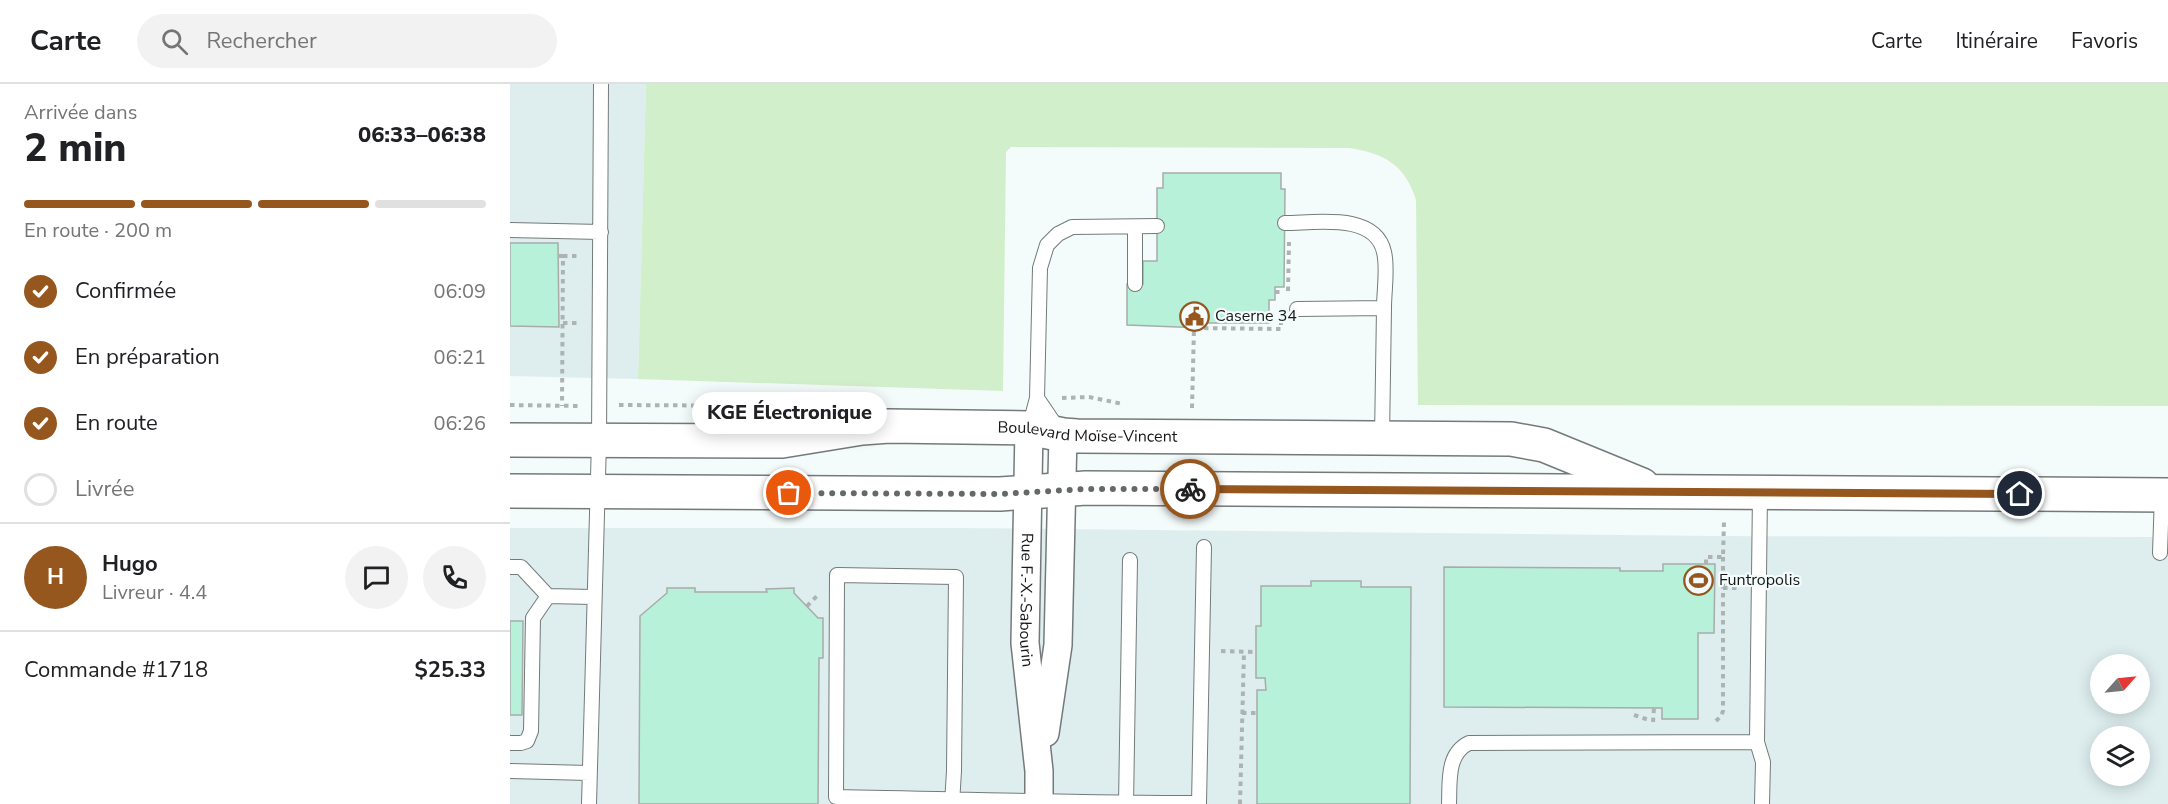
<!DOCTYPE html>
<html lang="fr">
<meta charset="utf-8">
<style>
:root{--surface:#fff;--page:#f2f2f2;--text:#202124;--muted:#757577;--line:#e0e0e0;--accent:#96571f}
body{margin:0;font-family:"Nunito Sans",sans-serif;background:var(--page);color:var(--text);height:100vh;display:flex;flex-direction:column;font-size:22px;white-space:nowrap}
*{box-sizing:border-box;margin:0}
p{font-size:20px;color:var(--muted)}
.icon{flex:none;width:33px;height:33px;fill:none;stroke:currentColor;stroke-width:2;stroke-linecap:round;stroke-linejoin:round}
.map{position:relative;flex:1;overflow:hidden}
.details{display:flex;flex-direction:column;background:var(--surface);width:510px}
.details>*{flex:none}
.needle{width:39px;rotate:63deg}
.fabs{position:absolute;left:1580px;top:570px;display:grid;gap:12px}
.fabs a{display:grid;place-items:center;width:60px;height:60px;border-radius:50%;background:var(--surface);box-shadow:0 3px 15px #0003;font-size:30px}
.pin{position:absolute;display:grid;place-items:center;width:51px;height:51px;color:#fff;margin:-26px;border:3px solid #fff;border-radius:50%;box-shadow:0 2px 6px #0007}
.courier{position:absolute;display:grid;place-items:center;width:60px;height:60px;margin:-30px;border:4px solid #96571f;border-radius:50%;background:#fff;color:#222;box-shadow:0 2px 8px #0007}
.bubble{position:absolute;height:42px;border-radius:21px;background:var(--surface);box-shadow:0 3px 15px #0003;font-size:20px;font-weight:800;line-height:42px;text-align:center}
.head em{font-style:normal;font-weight:800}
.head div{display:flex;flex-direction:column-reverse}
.head{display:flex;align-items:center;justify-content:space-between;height:102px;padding:0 24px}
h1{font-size:39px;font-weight:800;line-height:45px}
.bar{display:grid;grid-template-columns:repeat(4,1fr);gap:9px 6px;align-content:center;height:72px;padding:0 24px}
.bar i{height:8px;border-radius:4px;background:var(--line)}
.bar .current{background:var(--accent)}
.bar p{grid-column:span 4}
.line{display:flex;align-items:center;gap:15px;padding:0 24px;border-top:2px solid var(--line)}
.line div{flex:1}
.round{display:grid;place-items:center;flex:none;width:63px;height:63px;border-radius:32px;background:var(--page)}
ol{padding:0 24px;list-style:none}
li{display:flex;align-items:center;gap:18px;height:66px}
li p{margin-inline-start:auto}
li .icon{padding:6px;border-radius:50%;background:var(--accent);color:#fff;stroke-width:4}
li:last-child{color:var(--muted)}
li i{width:33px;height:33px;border:3px solid var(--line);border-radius:50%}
header{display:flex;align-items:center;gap:36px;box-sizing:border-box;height:84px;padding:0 30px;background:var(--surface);border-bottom:2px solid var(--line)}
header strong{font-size:28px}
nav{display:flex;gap:33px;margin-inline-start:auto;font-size:21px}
.search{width:420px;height:54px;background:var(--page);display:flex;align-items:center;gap:15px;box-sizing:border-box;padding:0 21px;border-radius:33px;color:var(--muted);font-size:22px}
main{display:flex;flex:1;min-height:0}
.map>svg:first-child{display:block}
.built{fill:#deeeee;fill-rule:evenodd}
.green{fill:#d1efcb}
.building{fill:#b8f1da;stroke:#a6acaa;stroke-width:1.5}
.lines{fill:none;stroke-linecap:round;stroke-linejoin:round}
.lane-casing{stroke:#747a7a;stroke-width:16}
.street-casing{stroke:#747a7a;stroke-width:30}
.secondary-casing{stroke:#747a7a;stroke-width:36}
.path{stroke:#adb3b3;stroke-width:4;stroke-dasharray:4.5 4.5;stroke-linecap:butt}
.lane{stroke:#fff;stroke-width:14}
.street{stroke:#fff;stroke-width:27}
.secondary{stroke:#fff;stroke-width:33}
.done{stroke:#646868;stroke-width:6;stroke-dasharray:0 10.8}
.route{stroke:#96571f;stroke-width:8}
.labels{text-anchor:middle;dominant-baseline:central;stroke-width:4.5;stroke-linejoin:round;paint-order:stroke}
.poi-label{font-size:16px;fill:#171919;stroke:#f4fbfb;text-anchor:start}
.street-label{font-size:16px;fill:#171919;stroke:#f4fbfb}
</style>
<header>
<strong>Carte</strong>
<div class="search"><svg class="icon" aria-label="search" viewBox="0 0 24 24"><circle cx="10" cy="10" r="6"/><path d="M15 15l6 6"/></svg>Rechercher</div>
<nav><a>Carte</a><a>Itinéraire</a><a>Favoris</a></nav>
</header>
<main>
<section class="details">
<div class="head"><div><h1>2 min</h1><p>Arrivée dans</p></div><em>06:33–06:38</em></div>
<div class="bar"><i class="current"></i><i class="current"></i><i class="current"></i><i></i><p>En route · 200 m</p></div>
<ol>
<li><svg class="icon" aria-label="check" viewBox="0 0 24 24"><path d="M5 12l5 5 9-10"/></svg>Confirmée<p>06:09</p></li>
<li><svg class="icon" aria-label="check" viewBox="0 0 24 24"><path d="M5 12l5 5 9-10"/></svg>En préparation<p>06:21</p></li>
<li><svg class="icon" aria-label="check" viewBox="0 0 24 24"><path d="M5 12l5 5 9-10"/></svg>En route<p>06:26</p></li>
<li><i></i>Livrée</li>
</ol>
<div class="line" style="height:108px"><b class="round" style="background:var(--accent);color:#fff">H</b><div><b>Hugo</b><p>Livreur · 4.4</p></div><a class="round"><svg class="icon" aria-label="chat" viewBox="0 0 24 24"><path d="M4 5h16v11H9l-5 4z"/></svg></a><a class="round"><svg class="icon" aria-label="phone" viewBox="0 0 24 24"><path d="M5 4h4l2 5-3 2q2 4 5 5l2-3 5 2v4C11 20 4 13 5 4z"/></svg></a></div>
<div class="line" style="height:78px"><div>Commande #1718</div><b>$25.33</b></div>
</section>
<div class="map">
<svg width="1658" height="720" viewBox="0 0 1658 720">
<rect width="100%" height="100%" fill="#f4fbfb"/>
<path class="built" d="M0,0h136l-8,295 -128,-3z
M0,444h451l755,8 452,1v267h-1658zM1590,580h39v40h-39zM1590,652h39v40h-39z"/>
<path class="green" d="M136,0h1522v322l-750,-1 -2,-205c-11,-36 -33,-47 -67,-52l-338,-1 -5,5 -3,239 -365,-12z"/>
<path class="building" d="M653,89h118v16h4l-1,98h-9v13h-6v23h-65v5l-77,-3v-41h16v-23h14v-73h6z
M0,159h48l1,84 -49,-1z
M1153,480h52l-1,69h-16v86h-36v-11l-218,-1v-140l176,1v3h43z
M801,497h50v6h50l-1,217h-153v-114h9l-1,-12h-9v-52h5v-40h50z
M157,504h28v4h72l-1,-3 28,-1v5l24,25h5v40h-4l-1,146h-179l1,-188 27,-23z
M0,537h13l-1,94h-12z"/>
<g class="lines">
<defs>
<path id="lane" d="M775,139c30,0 90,-11 99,29 4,17 0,38 0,56
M0,146l91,2
M625,200v-57
M787,225l87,-1 -2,130
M527,314l21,31
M519,344l8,-30 3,-130 7,-23 11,-11 14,-7 85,-1
M1650,469l2,-58
M0,483h11l27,29 45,1
M1247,658l6,20 -1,42
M0,659h11l6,-2 4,-10 2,-113 15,-22
M0,687l79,2
M79,720l10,-363 2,-357
M442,720l2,-33 2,-194 -119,-2 -1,222c121,2 242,6 363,6
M616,720l4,-244
M689,720l5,-257
M939,720c1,-21 -3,-50 20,-61l288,-1 3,-249"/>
<g id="street">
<path id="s1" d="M519,344l-4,215 14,128v33"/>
<path d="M535,649l13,-88 5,-210"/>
</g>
<g id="secondary">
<path id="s2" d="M0,356l272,1 80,-13 27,-2 140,2 34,7 14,1 434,3 33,6 98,40"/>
<path d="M0,407l490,3 86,-6 1082,7"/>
</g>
</defs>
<use href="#lane" class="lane-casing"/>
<use href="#street" class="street-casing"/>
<use href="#secondary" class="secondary-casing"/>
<path class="path" d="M49,172h4l-1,150
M53,172h18
M778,207l1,-49
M765,208h6
M53,239h17
M552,314l27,-1 34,7
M0,321l68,1
M109,321l172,1
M682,324l2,-80 87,1v-8
M1196,480v-7h17l1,-36
M1213,504h18
M297,522l10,-10
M711,567l35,1
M732,629h15
M1124,631l15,5
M1206,637l5,-5 2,-5v-154
M1143,638l1,-15
M730,720l4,-152"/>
<use href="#lane" class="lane"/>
<use href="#street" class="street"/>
<use href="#secondary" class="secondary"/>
</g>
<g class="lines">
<path class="done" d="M279,409l211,1 86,-5h104"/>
<path class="route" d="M680,405l830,5"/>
</g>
<defs>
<symbol id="civic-ring" viewBox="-11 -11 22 22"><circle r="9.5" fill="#f4fbfb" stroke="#96571f" stroke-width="1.5"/><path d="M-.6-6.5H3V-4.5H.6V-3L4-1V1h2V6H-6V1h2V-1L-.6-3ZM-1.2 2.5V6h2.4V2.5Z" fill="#96571f"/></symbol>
<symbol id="stadium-ring" viewBox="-11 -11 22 22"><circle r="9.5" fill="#f4fbfb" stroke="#96571f" stroke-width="1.5"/><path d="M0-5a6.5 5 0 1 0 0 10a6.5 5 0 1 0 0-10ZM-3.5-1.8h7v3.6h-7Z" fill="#96571f"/></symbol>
</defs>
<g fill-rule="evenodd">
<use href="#civic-ring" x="668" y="216" width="33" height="33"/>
<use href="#stadium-ring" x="1172" y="480" width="33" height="33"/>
</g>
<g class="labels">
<g class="poi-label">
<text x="705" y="232">Caserne 34</text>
<text x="1209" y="496">Funtropolis</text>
</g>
<g class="street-label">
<text stroke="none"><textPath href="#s2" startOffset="579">Boulevard Moïse-Vincent</textPath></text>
<text stroke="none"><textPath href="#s1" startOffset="172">Rue F.-X.-Sabourin</textPath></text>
</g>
</g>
</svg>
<div class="fabs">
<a><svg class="needle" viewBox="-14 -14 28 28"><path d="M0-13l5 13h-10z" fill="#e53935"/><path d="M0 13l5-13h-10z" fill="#757577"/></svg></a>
<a><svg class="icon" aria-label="layers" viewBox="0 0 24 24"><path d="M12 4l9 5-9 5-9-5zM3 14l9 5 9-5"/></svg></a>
</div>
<div class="pin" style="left:279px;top:409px;background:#ea580c"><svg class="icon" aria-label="bag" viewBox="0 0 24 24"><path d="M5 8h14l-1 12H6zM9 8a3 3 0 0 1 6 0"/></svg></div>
<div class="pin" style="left:1510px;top:410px;background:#1f2937"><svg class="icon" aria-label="home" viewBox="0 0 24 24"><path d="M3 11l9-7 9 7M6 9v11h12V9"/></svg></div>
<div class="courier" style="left:680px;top:405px"><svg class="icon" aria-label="bike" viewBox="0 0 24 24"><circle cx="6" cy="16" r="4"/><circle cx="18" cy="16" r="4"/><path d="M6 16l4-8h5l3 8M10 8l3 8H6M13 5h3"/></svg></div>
<div class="bubble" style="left:182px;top:308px;width:195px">KGE Électronique</div>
</div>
</main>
